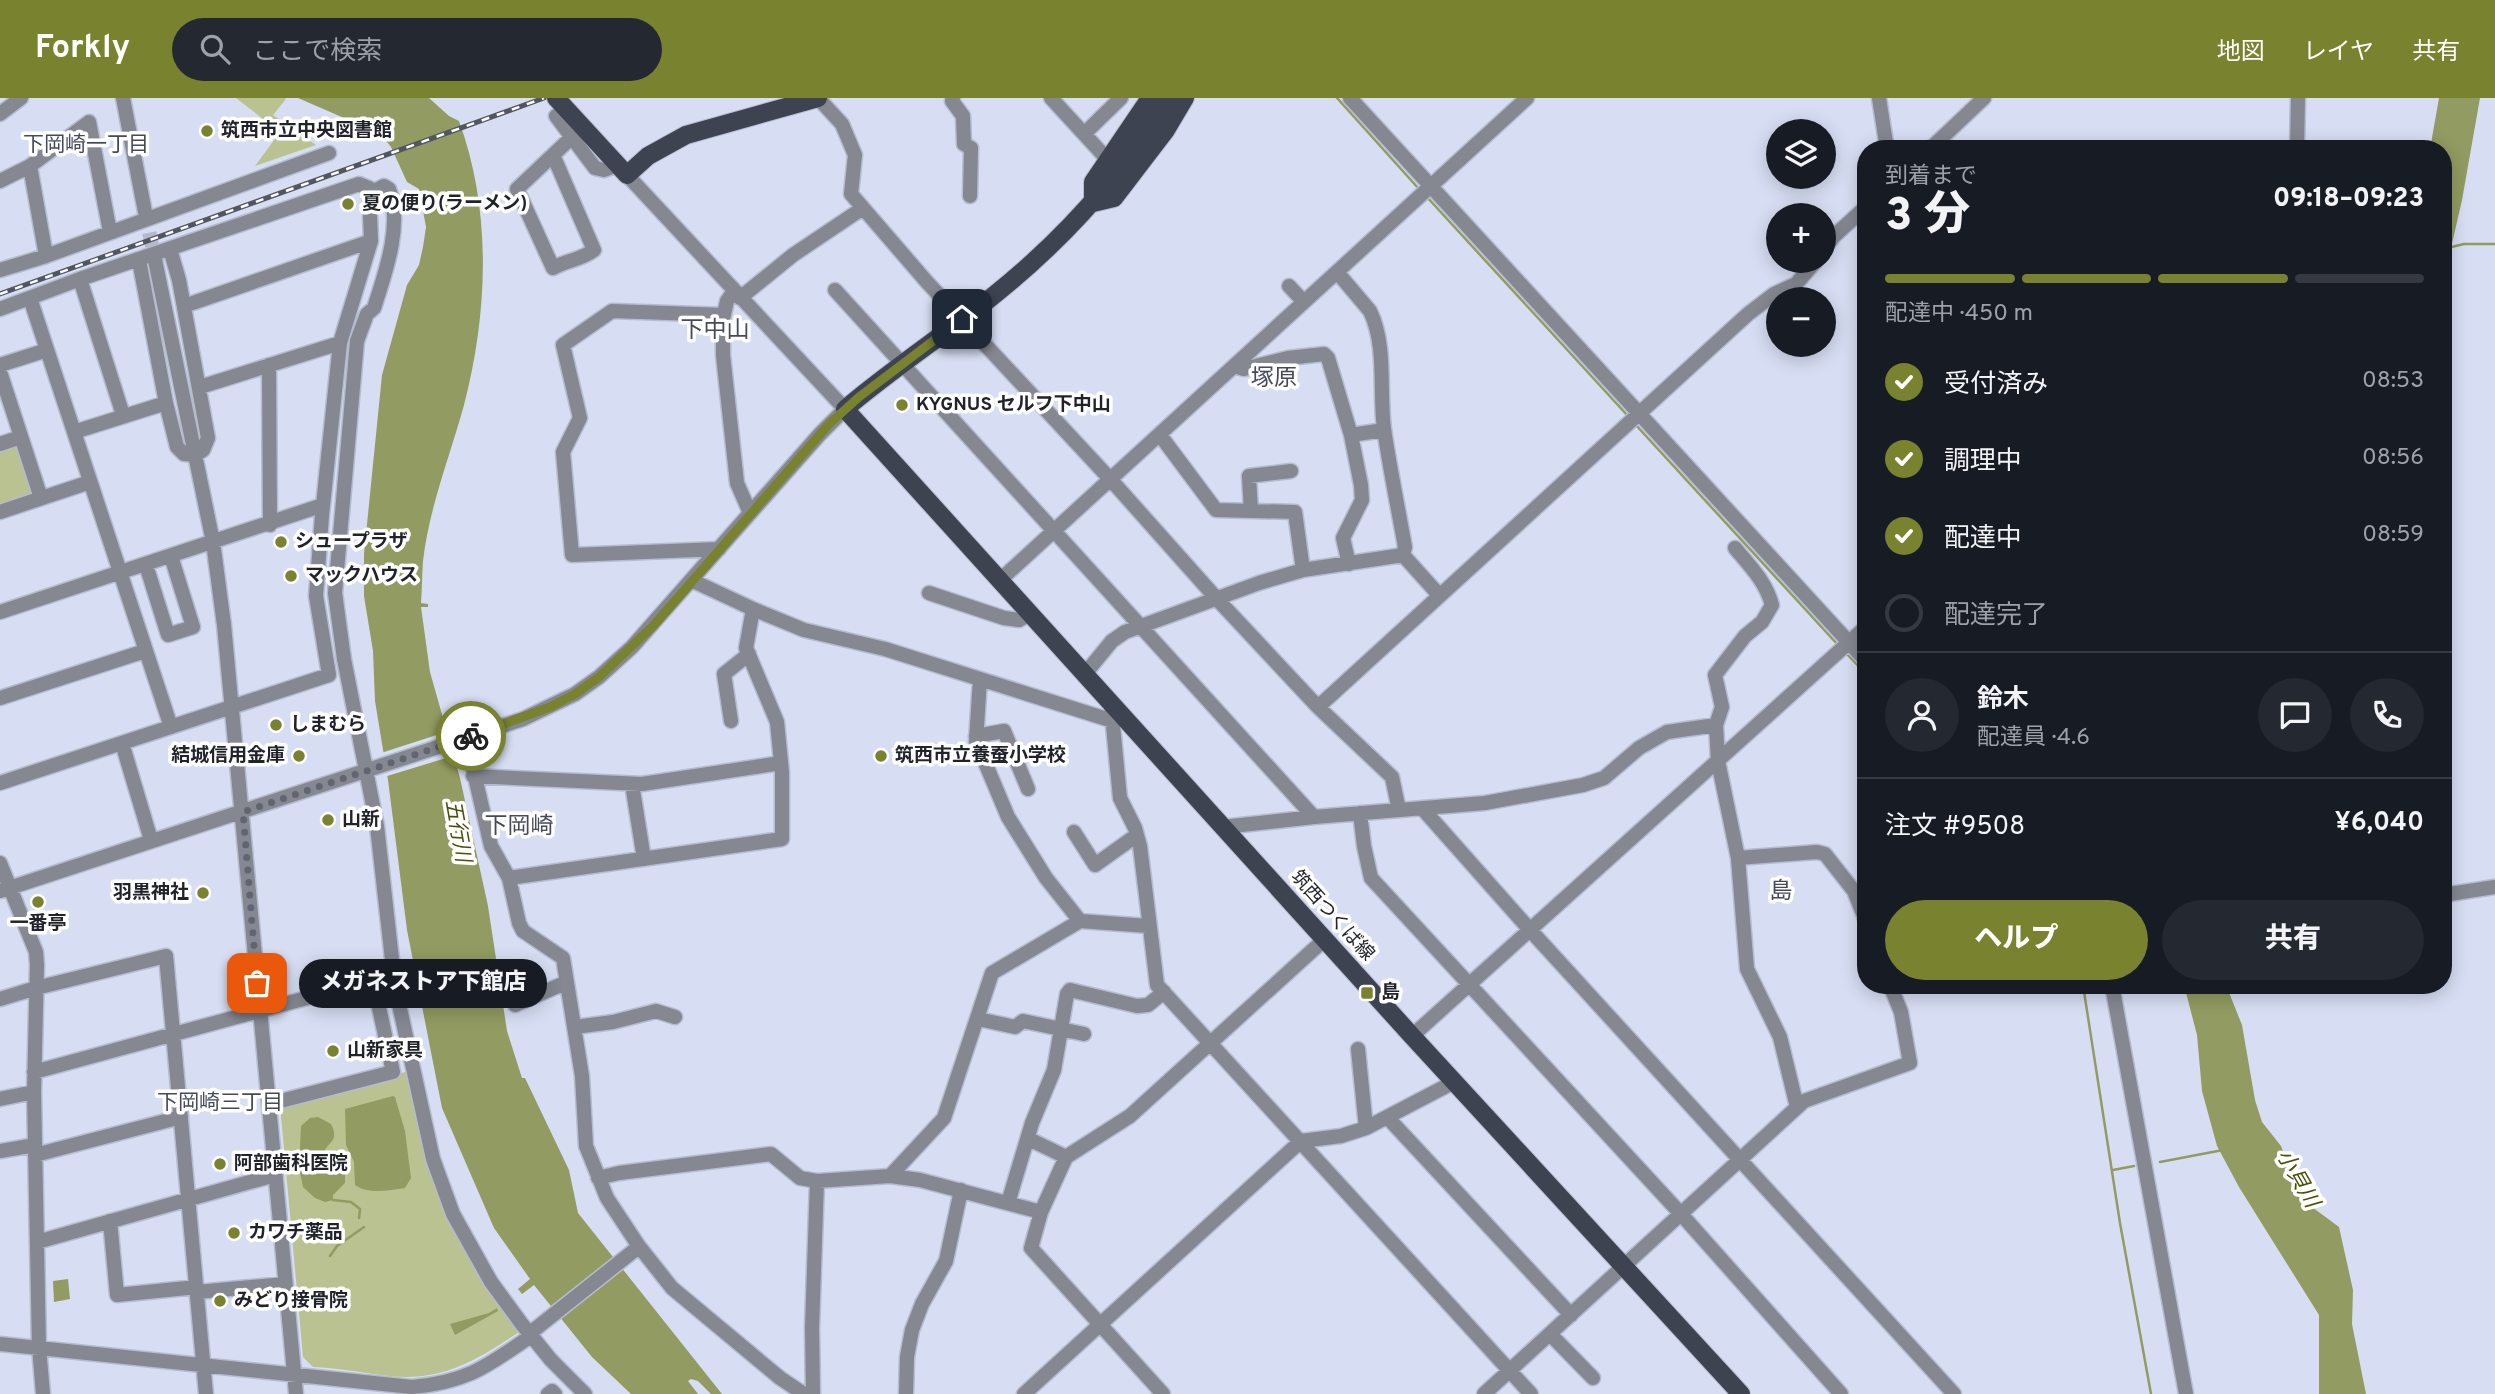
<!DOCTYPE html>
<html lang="ja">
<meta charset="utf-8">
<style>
:root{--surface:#171b24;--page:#242831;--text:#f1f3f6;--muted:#9ea1a6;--line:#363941;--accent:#78822f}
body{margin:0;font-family:Overpass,"Noto Sans JP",sans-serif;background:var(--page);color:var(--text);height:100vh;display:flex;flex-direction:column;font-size:26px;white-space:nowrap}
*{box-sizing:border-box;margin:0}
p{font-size:23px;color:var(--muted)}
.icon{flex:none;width:38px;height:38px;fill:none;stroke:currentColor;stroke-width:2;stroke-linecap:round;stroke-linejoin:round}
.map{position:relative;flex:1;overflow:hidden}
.drawer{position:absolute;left:1857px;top:42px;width:595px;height:854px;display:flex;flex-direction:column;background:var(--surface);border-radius:28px;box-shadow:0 4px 18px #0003}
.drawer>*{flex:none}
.tools{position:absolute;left:1766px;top:21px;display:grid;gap:14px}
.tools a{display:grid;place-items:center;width:70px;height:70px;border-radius:50%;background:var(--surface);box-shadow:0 4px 18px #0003;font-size:35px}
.pin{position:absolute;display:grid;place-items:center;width:60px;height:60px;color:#fff;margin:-30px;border-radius:14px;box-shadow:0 4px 10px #0006}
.courier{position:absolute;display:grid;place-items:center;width:70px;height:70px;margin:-35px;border:5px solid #78822f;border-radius:50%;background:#fff;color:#222;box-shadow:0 2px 9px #0007}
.bubble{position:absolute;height:49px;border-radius:24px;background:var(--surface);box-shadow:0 4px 18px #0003;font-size:23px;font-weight:800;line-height:49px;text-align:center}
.headline em{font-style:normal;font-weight:800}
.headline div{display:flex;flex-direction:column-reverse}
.headline{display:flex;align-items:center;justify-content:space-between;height:119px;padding:0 28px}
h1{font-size:46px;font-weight:800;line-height:52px}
.bar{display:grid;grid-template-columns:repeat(4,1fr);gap:10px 7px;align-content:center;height:84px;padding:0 28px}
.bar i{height:9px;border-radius:5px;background:var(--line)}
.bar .on{background:var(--accent)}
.bar p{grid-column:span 4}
.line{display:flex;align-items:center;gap:18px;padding:0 28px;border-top:2px solid var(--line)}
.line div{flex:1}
.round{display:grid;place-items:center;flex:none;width:74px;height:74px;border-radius:37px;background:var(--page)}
ol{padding:0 28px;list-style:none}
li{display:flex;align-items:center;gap:21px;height:77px}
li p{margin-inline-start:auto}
li .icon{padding:7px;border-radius:50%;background:var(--accent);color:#fff;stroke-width:4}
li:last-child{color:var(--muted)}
li i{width:38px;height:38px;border:4px solid var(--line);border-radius:50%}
.action{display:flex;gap:14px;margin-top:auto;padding:14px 28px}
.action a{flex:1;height:80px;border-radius:42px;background:var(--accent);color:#fff;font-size:28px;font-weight:800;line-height:80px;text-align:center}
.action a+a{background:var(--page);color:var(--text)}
header{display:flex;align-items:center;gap:42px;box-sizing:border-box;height:98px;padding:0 35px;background:var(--accent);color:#fff}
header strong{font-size:33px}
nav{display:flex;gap:38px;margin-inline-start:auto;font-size:24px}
.search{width:490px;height:63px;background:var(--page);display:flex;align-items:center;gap:18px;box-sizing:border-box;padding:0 24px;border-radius:38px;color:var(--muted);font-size:26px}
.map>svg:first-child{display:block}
.green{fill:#bac291}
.water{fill:#929b61}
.pier{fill:#d7def3}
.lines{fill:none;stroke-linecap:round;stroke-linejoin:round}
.stream{stroke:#929b61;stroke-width:2.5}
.minor-tunnel{stroke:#b3b9cb;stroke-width:14;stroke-dasharray:14 7;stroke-linecap:butt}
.minor-casing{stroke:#b6bccf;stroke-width:17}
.major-casing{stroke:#b6bccf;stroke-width:20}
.minor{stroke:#858891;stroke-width:14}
.major{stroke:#3e4351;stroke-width:18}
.rail-casing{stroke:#525661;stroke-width:5}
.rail{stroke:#fff;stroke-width:2.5;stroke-dasharray:8;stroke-linecap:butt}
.done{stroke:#616471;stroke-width:7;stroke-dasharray:0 12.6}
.route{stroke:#78822f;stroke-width:9}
.poi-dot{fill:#78822f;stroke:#fff;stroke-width:2.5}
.labels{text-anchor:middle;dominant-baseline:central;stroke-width:7;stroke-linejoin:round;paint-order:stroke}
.poi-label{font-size:19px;font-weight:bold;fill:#21232b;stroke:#fff;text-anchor:start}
.street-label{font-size:19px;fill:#21232b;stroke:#fff}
.neighbourhood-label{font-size:21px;fill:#444a5b;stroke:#fff}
.water-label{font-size:21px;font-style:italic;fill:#484f08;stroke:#fff}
.quarter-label{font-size:23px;fill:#444a5b;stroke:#fff}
</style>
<header>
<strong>Forkly</strong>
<div class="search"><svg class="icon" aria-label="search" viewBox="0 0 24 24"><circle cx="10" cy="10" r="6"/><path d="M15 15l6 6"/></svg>ここで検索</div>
<nav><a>地図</a><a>レイヤ</a><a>共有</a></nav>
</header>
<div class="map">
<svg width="2495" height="1296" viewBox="0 0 2495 1296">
<rect width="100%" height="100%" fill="#d7def3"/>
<path class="green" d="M236,0h49l1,1 -13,16 43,30 -61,21 25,-34z
M14,347l4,2 15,48 -33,13v-58z
M409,973l21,88 88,166 1,7c-42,28 -77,50 -130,44 -26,-3 -50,-8 -76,-9l-10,-10 -23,-252z"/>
<path class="water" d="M298,0h131l20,18 10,5c33,90 29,192 5,284 -14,51 -35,103 -41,156 -1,14 -1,28 -2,42l7,1v3h-7l9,65 30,106 28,128 19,125 15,47h3l44,92 9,43 144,181h-11l-13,-13 -7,-2 -3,2 10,13h-67l-39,-37 -58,-72 -12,9 -4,-5 12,-10 -36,-51 -52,-120 -35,-178 -19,-150 -13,-79 -2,-50 -9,-55v-42l18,-179 25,-90 12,-20 4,-18 3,-20 -7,-38 -12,-7 -16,-35 -10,-13z
M2439,0h41l-18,102 -19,83v-134h-13z
M2184,887h42l16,40 13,75 7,22 19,24 11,30 20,31 27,20 14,63 -1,34 14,70h-47v-79l-80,-128 -22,-41 -15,-55 -5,-56z
M393,998l2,1 10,34 6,47 -6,10c-16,2 -36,7 -50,-3l-1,-23 -8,-17 -1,-36z
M318,1019l13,7c10,19 -6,17 -8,33l-5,2 2,9 9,-3 -1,-5 7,-7 4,2 6,15v13l-12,12v5l-8,2 -10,-4 -12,-11 -4,-19 2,-42 9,-8z
M68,1181l2,20 -16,3 -1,-21z
M497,1210l1,3 -43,24 -5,-11 39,-11z"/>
<path class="pier" d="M449,633l7,24 -72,22 -3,-24z"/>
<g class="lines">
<path class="stream" d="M1337,0l82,91
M1426,98l201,219
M2443,151l21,-5h31
M1634,325l204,222
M1845,554l21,22
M2083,887l37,238 31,171
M2160,1064l63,-12
M2113,1072l21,-4
M333,1102l18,2 9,7 -1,9
M330,1158l7,-10 27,-19"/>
<path class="minor-tunnel" d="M145,114l10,48"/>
<defs>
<path id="minor" d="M123,0l22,114
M818,0l24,26 13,31 -4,39 75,87 185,199 106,119 101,108 74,70 7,33
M953,0l-1,3 11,15 1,28 7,4 -1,48
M1051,0l57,62
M1350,0l516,563
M1879,0l8,51
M0,16l21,-16
M556,18l39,52 9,2 14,-5
M1084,36l37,-36
M1930,51l54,-51
M2297,51l1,-51
M553,57l41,95c-13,10 -27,10 -41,18l-36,-79 55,-52
M30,68l16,90
M0,83l30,-15 59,-44 21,110
M369,96l15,-8 5,3c14,35 -4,85 -15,119l-7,6 -10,27 -22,252 9,66 33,167 18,160 38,173 20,55 38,68 30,41 30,37 34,34
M1824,151l10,-13 32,-29
M139,162l27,143 11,44 7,7 11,1 8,-5 5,-12 -29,-158 -9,-31
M155,162l58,282 11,83 72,769
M0,172l46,-14 283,-103
M1337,174l33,39c17,35 9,80 14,118 6,40 14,79 21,118l-2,8
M80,181l43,136
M1289,188l15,16
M835,192l479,527
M734,193l-7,10 -4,18v36l14,128 13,30
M30,200l141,429
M740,200l53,-43 70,-47
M184,208l187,-65
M0,211l80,-30 279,-95 10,4 2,53 -31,102 -18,172 -6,81 13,79 -329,108
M0,267l47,-15
M269,267l1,160
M1235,268l9,3 44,-11 36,-4 4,4 23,77 10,50 1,15 -19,38 6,26
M0,274l41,126
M200,289l140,-44
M74,334l92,-29
M1160,337l56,75 79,2 8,58
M1351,337l33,-5
M0,346l21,-7
M1251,413l-2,-35 42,-5
M0,414l90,-30
M1735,450c15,18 31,34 37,57l-10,17 -17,14 -30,39 7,32 -6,18 2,36 20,97 9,111 33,68 17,70
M719,451l-147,6 -9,-103 17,-34 -17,-73 49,-34 112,4
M1403,457l36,40
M146,467l22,70 25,-8 -22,-71
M691,482l62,29 51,21 81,19 228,72
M999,483l528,-483
M929,495l75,25 15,2 11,-6
M0,514l323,-107
M1084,577l28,-34 13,-9 134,-49 44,-13 100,-15
M980,581l-4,62 32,76 38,61 34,43
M0,600l145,-47
M1111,607l9,93 15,30 5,18 17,139 374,409
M1318,609l430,-393 26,-20 22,-10 20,-23
M731,623l-7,-47 25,-20
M976,638l28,-5 24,58
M466,640l25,108 18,32 10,45 4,8 40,27 19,118 4,70 21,52 31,47 34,43 108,90 24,16
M122,645l29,97
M473,678l169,8 139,-21
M632,686l12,75
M1422,710l109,123 423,463
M1360,715l4,33 7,32 310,336 160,180
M1223,729l91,-10 171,-14 98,-18 21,-7 35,-30 28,-16 49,-7
M1074,734l21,33 42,-30
M1738,760l79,-6 8,2 29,37 12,30
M0,765l36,89 1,13 -3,127 5,255 4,47
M509,780l273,-39v-67l-5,-50 -31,-74 7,-39
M0,793l523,-172 52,-25 24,-17 33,-30 188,-213 25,-25 -218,-234
M2443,797l52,-8
M2112,887l74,409
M0,901l36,-11 130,-32 40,438
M515,907l52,-23
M978,921l37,8 8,-6 61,13
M575,929l38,-5 43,-11 19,6
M1412,938l454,-409
M1358,951l8,79
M34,974l339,-92 20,92 -124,32
M0,1001l34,-7
M1388,1020l183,197
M1029,1041l37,18
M0,1053l35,-6
M35,1057l146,-38
M890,1078l54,-58 48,-145 88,-52 68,5
M598,1080l21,-5 152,-19 29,24 17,3 73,-5 30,4 121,32
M1008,1105l24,-80 22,-53 13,-76 3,-4 67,16 11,-1 16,-13
M110,1123l7,74 80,-8
M37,1144l238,-67
M197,1194l88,-8
M1550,1236l43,44
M0,1246l412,43c56,-5 75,-21 119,-51l3,-6 102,-81 2,-4
M548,1296l4,-3 3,3
M813,1296l-1,-66 5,-147
M906,1296l1,-37 5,-27 10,-26 24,-43 15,-71
M1024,1296l277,-253 40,-5 25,-8 88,-46
M1163,1296l-132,-146 10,-36 25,-55 64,-41 195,-177
M1484,1296l320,-293 106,-38 -9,-51 -11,-27"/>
<path id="major" d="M556,0l71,77 21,-19 38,-21 132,-37
M1150,0l-57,84v21l21,-5 52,-68 19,-32
M1169,0c-47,77 -106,142 -176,198 -49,39 -101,73 -148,113l567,627 329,358"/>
</defs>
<use href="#minor" class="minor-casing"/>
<use href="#major" class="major-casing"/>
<use href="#minor" class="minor"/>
<use href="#major" class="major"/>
<defs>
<path id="rail" d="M0,196l544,-196"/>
</defs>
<use href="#rail" class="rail-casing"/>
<use href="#rail" class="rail"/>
</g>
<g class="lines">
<path class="done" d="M257,885l-14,-171 228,-76"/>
<path class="route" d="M471,638l79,-29 25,-13 24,-17 55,-52 175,-201 30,-27 103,-78"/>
</g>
<g class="poi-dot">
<circle cx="207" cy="33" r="7"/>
<circle cx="348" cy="106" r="7"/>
<circle cx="902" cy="307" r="7"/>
<circle cx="281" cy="444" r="7"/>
<circle cx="291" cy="478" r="7"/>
<circle cx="276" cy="627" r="7"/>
<circle cx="299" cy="658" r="7"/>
<circle cx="881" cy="658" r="7"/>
<circle cx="328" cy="722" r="7"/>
<circle cx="203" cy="795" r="7"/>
<circle cx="38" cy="804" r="7"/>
<rect x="1360" y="888" width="14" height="14" rx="3.5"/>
<circle cx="333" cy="953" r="7"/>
<circle cx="220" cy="1066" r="7"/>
<circle cx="234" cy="1135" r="7"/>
<circle cx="220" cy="1203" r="7"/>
</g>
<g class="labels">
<g class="poi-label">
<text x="221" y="33">筑西市立中央図書館</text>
<text x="362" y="106">夏の便り(ラーメン)</text>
<text x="916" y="307">KYGNUS セルフ下中山</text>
<text x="295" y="444">シュープラザ</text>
<text x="305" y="478">マックハウス</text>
<text x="290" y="627">しまむら</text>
<text x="285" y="658" text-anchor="end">結城信用金庫</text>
<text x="895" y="658">筑西市立養蚕小学校</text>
<text x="342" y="722">山新</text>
<text x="189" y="795" text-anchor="end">羽黒神社</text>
<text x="38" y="826" text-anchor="middle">一番亭</text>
<text x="1381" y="895">島</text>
<text x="347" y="953">山新家具</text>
<text x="234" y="1066">阿部歯科医院</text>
<text x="248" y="1135">カワチ薬品</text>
<text x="234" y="1203">みどり接骨院</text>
</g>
<g class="street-label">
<text transform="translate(1332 818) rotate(48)">筑西つくば線</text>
</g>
<g class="neighbourhood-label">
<text x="86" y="47">下岡崎一丁目</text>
<text x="220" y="1005">下岡崎三丁目</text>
</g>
<g class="water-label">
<text transform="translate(457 733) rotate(80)">五行川</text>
<text transform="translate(2297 1081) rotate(60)">小貝川</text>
</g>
<g class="quarter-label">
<text x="715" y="233">下中山</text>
<text x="1274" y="281">塚原</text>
<text x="519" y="729">下岡崎</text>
<text x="1781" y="794">島</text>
</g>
</g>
</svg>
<div class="tools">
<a><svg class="icon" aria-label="layers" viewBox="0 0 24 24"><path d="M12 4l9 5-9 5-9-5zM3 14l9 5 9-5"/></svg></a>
<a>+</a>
<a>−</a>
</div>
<div class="pin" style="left:257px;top:885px;background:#ea580c"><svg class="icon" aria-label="bag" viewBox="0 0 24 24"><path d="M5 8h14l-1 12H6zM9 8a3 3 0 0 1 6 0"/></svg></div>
<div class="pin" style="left:962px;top:221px;background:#1f2937"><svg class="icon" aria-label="home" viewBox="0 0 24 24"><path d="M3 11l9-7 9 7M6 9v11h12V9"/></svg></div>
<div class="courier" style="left:471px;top:638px"><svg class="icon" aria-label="bike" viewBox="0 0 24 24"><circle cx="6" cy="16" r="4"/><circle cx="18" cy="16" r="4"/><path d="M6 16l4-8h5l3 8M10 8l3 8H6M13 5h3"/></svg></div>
<div class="bubble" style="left:299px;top:861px;width:248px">メガネストア下館店</div>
<section class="drawer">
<div class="headline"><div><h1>3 分</h1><p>到着まで</p></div><em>09:18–09:23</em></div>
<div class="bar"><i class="on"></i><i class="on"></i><i class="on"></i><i></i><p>配達中 · 450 m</p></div>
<ol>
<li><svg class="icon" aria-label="check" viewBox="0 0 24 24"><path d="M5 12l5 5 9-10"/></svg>受付済み<p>08:53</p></li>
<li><svg class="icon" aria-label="check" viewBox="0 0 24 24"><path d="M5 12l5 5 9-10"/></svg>調理中<p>08:56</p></li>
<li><svg class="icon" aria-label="check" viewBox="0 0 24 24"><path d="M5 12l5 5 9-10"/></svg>配達中<p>08:59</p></li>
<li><i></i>配達完了</li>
</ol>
<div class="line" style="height:126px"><a class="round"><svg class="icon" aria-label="person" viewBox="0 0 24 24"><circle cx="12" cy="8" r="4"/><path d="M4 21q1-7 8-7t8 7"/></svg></a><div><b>鈴木</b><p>配達員 · 4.6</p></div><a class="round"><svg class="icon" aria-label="chat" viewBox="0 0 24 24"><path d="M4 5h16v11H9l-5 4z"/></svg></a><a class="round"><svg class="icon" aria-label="phone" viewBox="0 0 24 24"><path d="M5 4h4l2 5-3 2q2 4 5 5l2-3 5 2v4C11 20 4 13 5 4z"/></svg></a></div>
<div class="line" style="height:91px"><div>注文 #9508</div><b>¥6,040</b></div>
<div class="action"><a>ヘルプ</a><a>共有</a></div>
</section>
</div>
